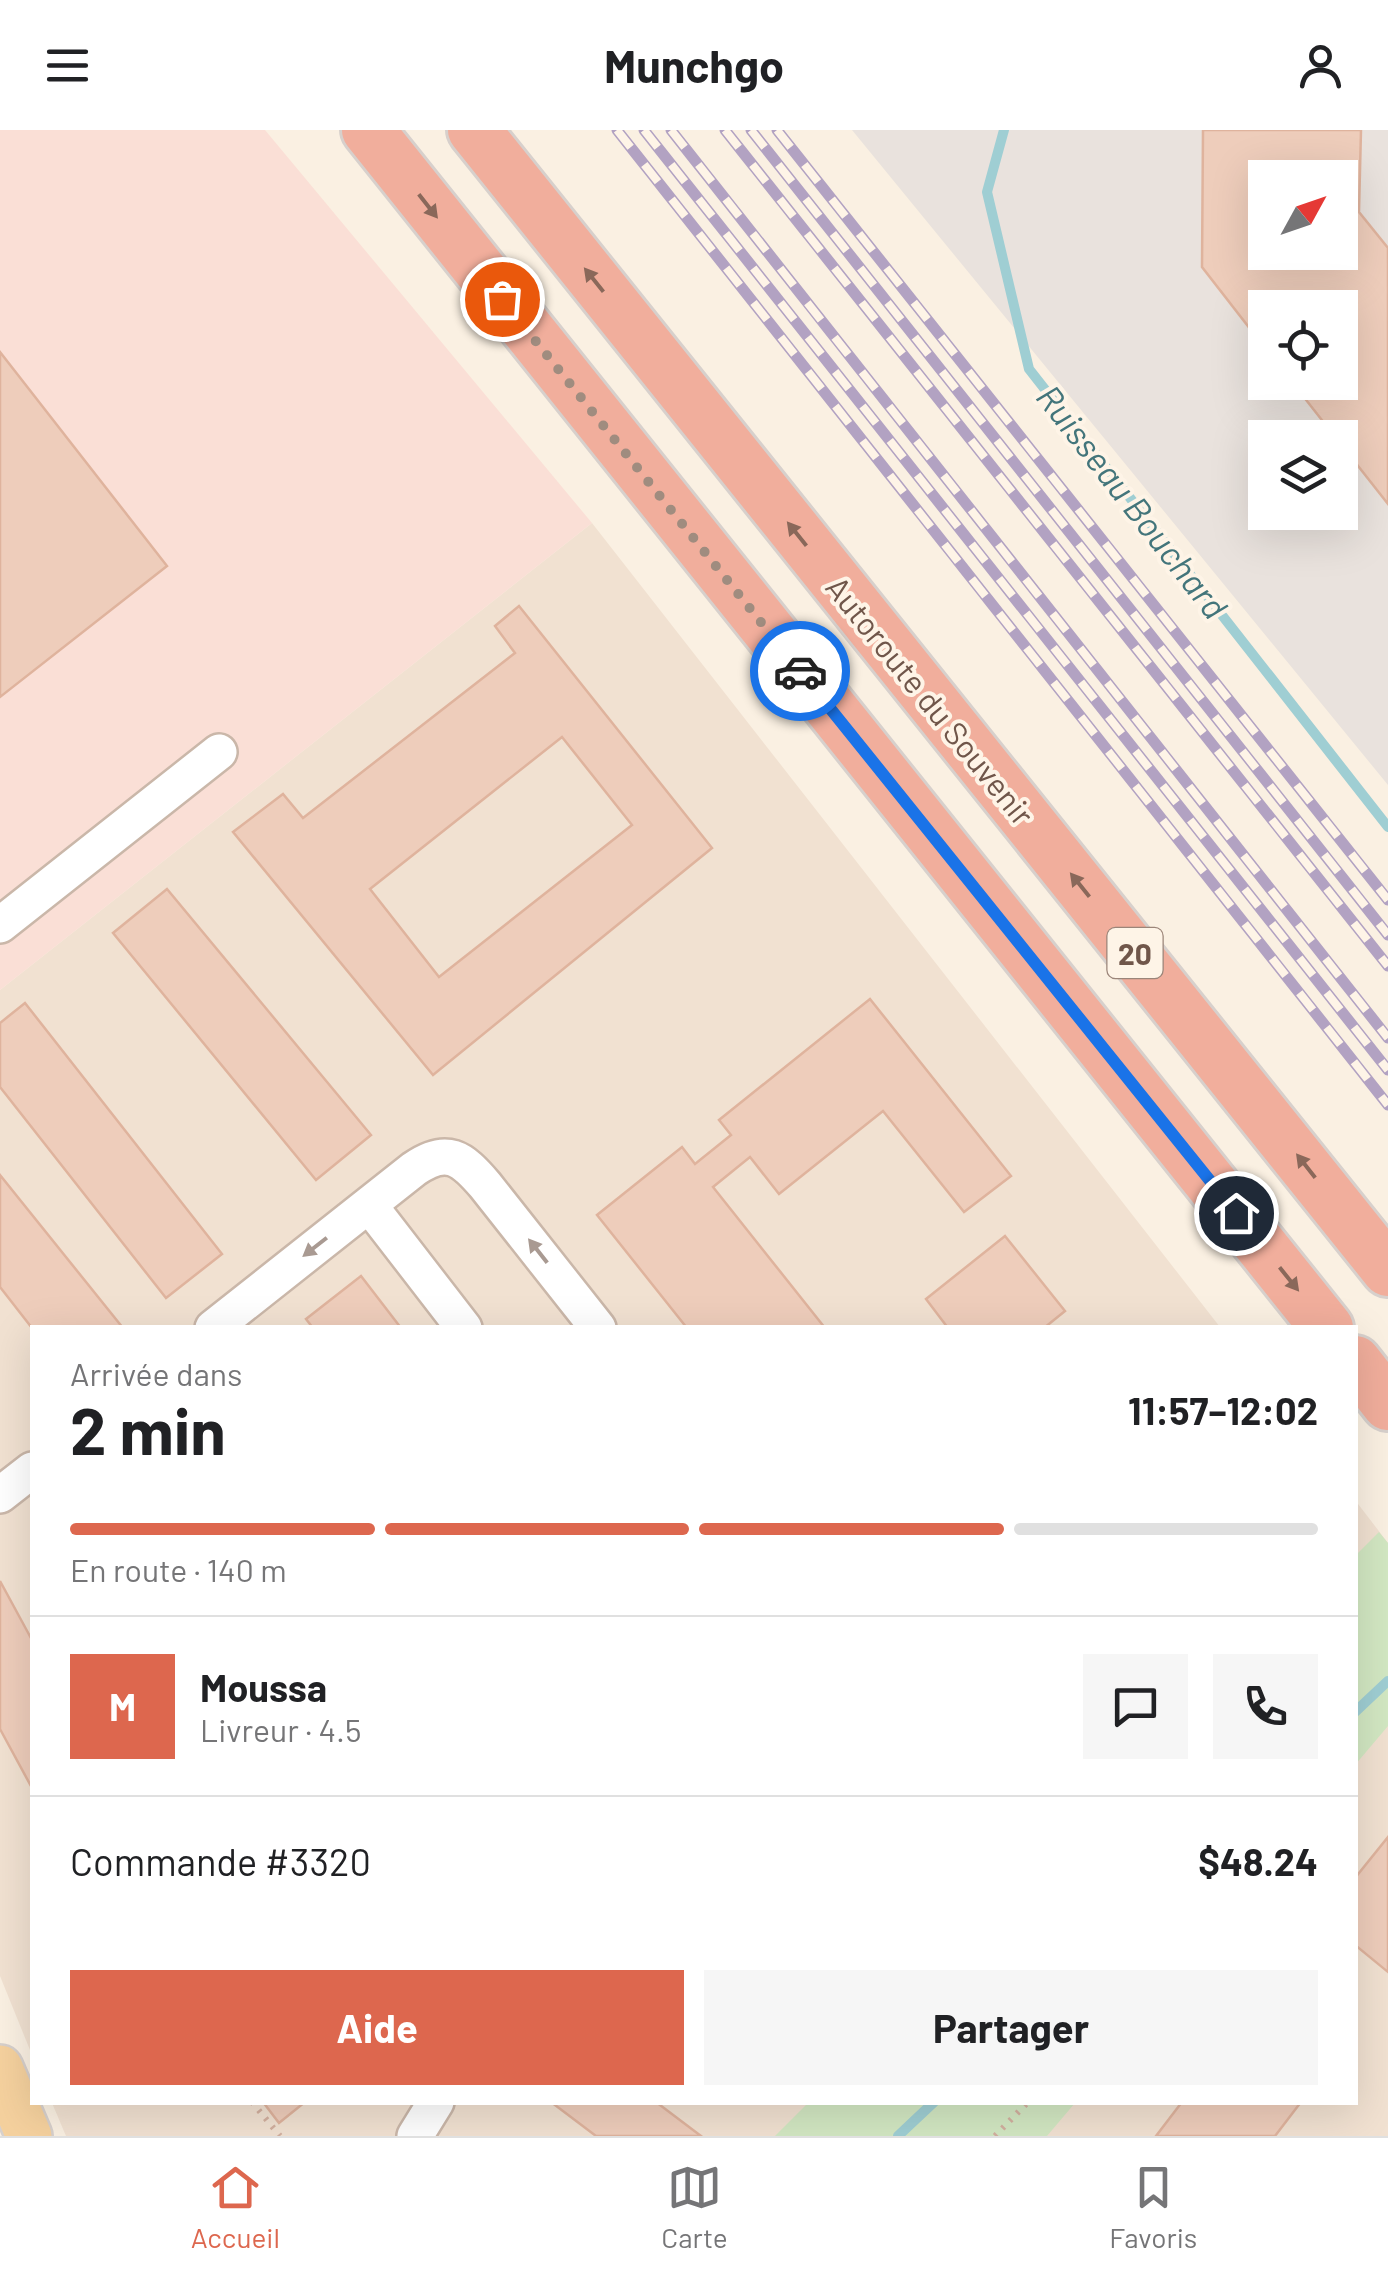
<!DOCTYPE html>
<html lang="fr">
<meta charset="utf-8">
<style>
:root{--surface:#fff;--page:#f6f6f6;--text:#202124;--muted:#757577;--line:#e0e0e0;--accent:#dd674e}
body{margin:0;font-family:Barlow,sans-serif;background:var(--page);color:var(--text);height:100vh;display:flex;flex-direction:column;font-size:38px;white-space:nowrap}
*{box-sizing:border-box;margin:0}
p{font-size:32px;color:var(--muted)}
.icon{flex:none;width:55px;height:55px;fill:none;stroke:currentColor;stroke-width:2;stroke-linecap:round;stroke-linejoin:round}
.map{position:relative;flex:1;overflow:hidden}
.side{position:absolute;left:30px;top:1195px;width:1328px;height:780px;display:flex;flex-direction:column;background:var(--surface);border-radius:0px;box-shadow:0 10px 40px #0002}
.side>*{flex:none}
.needle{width:65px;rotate:50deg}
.fabs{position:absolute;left:1248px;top:30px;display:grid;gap:20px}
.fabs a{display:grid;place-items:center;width:110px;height:110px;border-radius:0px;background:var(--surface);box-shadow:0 10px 40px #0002;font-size:50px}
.pin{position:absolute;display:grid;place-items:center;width:85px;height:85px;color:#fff;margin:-42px;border:5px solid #fff;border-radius:50%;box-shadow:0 2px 10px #0007}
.courier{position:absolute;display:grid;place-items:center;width:100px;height:100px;margin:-50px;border:8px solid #1a73e8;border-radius:50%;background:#fff;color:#222;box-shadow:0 2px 12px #0007}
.head em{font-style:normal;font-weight:700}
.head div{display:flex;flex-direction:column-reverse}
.head{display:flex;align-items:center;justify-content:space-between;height:170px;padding:0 40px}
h1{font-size:65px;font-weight:700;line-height:75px}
.bar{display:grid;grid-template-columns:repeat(4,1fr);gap:15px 10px;align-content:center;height:120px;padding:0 40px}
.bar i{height:12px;border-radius:8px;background:var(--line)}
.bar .active{background:var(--accent)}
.bar p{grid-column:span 4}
.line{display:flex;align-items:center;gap:25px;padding:0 40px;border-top:2px solid var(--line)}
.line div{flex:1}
.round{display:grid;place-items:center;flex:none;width:105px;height:105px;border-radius:0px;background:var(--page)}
.action{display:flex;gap:20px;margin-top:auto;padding:20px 40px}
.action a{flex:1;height:115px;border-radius:0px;background:var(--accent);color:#fff;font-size:40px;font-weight:700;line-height:115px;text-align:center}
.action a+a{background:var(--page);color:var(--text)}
header{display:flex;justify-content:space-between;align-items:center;height:130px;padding:0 40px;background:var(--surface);font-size:45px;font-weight:700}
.tab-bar{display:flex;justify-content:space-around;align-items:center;height:140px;border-top:2px solid var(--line);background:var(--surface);font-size:28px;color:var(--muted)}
.tab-bar a{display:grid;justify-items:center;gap:5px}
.tab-bar .active{color:var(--accent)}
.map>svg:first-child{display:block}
.residential{fill:#f1e1d1}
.commercial{fill:#fadfd6}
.industrial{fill:#e9e2dd;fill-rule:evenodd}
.green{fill:#d2e7c2}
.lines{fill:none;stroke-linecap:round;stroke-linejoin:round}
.stream{stroke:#9fced3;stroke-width:10}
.building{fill:#eecdbb;stroke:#dfb39d;stroke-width:2.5;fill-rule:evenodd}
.minor-casing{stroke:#cab7a9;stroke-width:40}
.major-casing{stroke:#d7d0cc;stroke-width:50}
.highway-casing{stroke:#d7d0cc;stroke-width:58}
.path{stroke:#d2b09f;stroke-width:6;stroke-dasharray:2.5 8;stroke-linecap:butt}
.minor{stroke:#fff;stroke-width:35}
.major{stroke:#f5d19e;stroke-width:45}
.highway{stroke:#f1ae9c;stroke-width:52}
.rail-casing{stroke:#b2a2c2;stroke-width:11}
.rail{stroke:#fef4e7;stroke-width:8;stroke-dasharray:22;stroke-linecap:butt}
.oneway{fill:#8a685a}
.oneway2{fill:#a99a92}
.done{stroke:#a08c7f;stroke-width:10;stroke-dasharray:0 18}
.route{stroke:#1a73e8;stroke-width:12}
.labels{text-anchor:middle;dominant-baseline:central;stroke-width:8;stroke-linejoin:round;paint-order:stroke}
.shield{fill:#fef4e7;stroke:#9b8579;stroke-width:2.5}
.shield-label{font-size:30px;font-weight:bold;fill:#70564a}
.street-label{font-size:32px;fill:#70564a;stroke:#fef4e7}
.water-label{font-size:35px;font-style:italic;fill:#43757b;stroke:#fef4e7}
</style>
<header><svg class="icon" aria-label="menu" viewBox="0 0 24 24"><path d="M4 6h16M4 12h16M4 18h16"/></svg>Munchgo<svg class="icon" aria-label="person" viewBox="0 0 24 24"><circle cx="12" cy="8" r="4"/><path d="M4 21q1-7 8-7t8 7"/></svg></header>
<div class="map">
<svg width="1388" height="2006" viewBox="0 0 1388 2006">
<rect width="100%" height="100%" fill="#faf0e2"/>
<path class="residential" d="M592,393l628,804 -1188,1v727l-32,-79v-986z
M1355,1370l33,43v593h-1322l-14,-33 1303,-1z"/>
<path class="commercial" d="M0,0h265l327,393 -592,467z"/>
<path class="industrial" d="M852,0h536v655zM1265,48h75v74h-75zM1265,178h75v74h-75zM1265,308h75v74h-75z"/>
<path class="green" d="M1379,1402l9,11v183l-33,39v-209z
M808,1973l1,-1 266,1 -28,33h-272z"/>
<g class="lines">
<path class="stream" d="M1004,0l-17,62 42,177 359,458
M1355,1582l33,-31
M898,2006l36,-34"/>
</g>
<path class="building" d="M1203,0h158l-2,82 29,36v256l-48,-61v-5h-4l-44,-56h48v-74h-75v40l-63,-81zM1265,48h75v74h-75z
M0,222l167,214 -167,131z
M519,476l193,242 -279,227 -200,-243 50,-38 20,24 212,-165 -20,-27zM562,607l70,88 -193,152 -69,-88z
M167,759l204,246 -55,45 -203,-247z
M870,869l141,177 -47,36 -81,-101 -104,83 -29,-37 -37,30 112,141h-138l-90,-113 85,-68 13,17 36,-29 -12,-15z
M25,873l197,251 -56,44 -166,-211v-64z
M0,1045l123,153h-91l-32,-41z
M1005,1106l60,75 -21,17h-96l-22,-29z
M361,1146l40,52h-88l-7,-9z
M0,1451l32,59v148l-32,-59z
M1388,1707v135l-33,-27v-67z
M263,1972h42l-26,21z
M551,1972h105l45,34h-105z
M1182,1972h119l-26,34h-119z"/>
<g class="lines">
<defs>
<path id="minor" d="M0,795l219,-173
M369,1075l95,123
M213,1198l201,-159c33,-23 48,-11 71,16l113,143
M0,1365l32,-25
M415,2006l21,-34"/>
<path id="major" d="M0,1938l29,68"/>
<path id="highway" d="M368,0l959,1198
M474,0l914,1140
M1355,1232l33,42"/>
</defs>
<use href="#minor" class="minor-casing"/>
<use href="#major" class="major-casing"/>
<use href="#highway" class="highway-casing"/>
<path class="path" d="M252,1972l28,34
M995,2006l33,-34"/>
<use href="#minor" class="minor"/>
<use href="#major" class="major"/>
<use href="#highway" class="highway"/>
<defs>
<path id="rail" d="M617,0l771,975
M644,0l744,940
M671,0l717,908
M725,0l663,836
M751,0l637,805
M777,0l611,770"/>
</defs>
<use href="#rail" class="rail-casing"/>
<use href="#rail" class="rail"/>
</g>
<defs><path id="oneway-solid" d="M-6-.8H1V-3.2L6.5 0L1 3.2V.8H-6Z" transform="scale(2.5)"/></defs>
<g class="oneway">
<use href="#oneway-solid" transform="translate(428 76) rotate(52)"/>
<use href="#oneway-solid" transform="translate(594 150) rotate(-129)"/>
<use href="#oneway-solid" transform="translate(797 404) rotate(-129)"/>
<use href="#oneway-solid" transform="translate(1080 755) rotate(-129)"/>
<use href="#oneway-solid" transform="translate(1306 1036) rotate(-128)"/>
<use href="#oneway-solid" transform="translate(1289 1149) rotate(51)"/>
</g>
<g class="oneway2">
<use href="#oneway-solid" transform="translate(315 1117) rotate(142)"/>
<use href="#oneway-solid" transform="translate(538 1121) rotate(-128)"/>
</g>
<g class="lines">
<path class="done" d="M502,169l298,372"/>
<path class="route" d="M800,541l436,542"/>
</g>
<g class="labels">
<rect class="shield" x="1107.5" y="798" width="55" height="50" rx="8"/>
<g class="shield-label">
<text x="1135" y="823">20</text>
</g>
<g class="street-label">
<text transform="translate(931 570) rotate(51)">Autoroute du Souvenir</text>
</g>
<g class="water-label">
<text transform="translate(1133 371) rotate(52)">Ruisseau Bouchard</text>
</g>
</g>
</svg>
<div class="fabs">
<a><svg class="needle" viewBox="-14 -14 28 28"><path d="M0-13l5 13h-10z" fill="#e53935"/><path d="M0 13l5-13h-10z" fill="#757577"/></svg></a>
<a><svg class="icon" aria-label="locate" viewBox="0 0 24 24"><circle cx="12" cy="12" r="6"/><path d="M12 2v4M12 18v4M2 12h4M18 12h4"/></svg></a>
<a><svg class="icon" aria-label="layers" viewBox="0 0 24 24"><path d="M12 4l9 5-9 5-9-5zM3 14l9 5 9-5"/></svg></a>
</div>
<div class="pin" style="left:502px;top:169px;background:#ea580c"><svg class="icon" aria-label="bag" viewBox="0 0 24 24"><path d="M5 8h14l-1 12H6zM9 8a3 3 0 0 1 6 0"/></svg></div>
<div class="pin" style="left:1236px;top:1083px;background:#1f2937"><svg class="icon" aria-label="home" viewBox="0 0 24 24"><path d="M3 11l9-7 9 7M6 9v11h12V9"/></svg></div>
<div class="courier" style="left:800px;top:541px"><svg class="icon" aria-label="car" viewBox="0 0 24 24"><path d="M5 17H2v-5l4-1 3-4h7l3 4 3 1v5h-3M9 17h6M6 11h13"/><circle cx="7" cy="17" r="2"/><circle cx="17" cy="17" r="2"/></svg></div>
<section class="side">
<div class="head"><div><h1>2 min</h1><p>Arrivée dans</p></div><em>11:57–12:02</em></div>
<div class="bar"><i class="active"></i><i class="active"></i><i class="active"></i><i></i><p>En route · 140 m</p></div>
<div class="line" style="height:180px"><b class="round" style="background:var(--accent);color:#fff">M</b><div><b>Moussa</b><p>Livreur · 4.5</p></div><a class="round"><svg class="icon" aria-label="chat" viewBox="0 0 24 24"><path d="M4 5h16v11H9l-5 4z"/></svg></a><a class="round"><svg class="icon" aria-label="phone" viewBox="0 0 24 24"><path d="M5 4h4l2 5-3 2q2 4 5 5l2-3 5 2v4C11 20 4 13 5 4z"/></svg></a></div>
<div class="line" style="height:130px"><div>Commande #3320</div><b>$48.24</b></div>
<div class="action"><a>Aide</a><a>Partager</a></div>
</section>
</div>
<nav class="tab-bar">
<a class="active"><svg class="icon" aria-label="home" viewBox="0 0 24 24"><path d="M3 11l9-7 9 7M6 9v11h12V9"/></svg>Accueil</a>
<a><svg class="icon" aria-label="map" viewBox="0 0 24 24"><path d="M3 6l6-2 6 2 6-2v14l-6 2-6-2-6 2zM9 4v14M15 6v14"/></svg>Carte</a>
<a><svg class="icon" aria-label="saved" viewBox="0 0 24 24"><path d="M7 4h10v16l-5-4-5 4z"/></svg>Favoris</a>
</nav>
